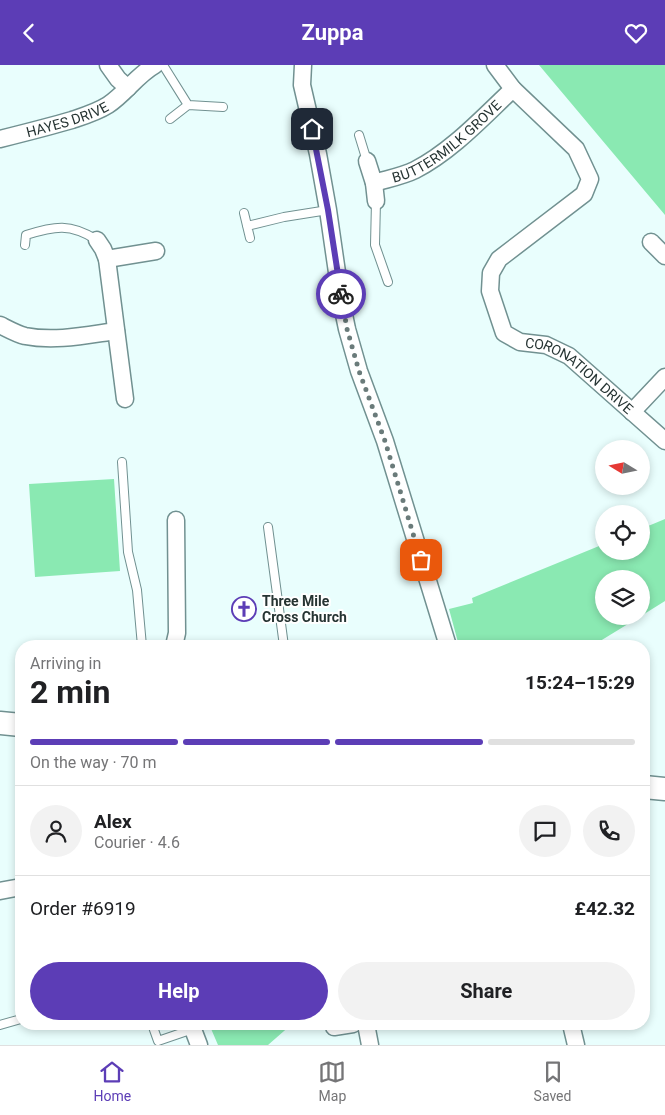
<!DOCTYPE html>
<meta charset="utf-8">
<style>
:root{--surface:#fff;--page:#f2f2f2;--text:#202124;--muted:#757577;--line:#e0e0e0;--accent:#5c3db6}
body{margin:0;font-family:Roboto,sans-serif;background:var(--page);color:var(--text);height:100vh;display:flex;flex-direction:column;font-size:19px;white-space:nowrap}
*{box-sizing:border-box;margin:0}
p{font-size:16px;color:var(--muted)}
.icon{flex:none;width:28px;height:28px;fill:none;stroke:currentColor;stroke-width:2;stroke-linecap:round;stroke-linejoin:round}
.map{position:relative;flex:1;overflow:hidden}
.details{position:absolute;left:15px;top:575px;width:635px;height:390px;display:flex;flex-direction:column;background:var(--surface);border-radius:20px;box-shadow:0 2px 8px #0003}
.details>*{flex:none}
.needle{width:32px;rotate:280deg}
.fabs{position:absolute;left:595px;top:375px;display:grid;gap:10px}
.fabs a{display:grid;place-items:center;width:55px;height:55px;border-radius:50%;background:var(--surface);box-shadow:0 2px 8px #0003;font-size:25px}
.pin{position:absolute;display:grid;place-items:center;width:42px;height:42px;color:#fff;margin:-21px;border-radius:10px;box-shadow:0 2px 8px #0006}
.courier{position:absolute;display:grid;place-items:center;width:50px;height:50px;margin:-25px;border:4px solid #5c3db6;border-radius:50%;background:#fff;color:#222;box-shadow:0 1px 6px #0007}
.summary em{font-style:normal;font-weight:700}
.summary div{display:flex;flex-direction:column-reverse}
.summary{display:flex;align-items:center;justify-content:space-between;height:85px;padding:0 15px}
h1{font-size:32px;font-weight:700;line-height:38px}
.bar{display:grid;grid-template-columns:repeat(4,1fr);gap:8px 5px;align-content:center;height:60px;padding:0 15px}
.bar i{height:6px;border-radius:4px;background:var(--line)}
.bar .on{background:var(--accent)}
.bar p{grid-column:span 4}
.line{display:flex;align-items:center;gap:12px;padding:0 15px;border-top:1px solid var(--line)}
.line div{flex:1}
.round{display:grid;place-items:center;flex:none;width:52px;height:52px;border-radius:26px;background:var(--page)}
.primary-button{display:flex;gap:10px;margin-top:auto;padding:10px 15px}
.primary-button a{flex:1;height:58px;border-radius:30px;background:var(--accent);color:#fff;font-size:20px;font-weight:700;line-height:58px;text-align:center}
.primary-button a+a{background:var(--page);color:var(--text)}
header{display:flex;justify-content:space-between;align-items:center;height:65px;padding:0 15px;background:var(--accent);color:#fff;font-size:22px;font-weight:700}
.tabs{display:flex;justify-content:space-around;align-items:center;height:70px;border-top:1px solid var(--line);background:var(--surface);font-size:14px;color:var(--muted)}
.tabs a{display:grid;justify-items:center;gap:2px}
.tabs .on{color:var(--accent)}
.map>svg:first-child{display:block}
.green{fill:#8ae9b2}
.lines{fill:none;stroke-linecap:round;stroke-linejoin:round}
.lane-casing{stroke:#719191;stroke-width:10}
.street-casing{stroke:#719191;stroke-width:19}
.secondary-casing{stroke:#719191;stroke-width:25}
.lane{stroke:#fff;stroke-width:8}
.street{stroke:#fff;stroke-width:16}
.secondary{stroke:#fff;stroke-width:22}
.done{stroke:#6a7b7a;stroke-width:5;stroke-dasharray:0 9}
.route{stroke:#5c3db6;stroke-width:6}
.labels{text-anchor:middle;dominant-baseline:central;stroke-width:4;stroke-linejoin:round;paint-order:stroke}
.street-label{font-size:14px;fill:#263433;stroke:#fff}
.poi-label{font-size:14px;font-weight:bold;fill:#263433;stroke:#fff;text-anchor:start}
</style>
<header><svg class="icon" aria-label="back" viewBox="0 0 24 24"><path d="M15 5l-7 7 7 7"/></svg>Zuppa<svg class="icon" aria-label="heart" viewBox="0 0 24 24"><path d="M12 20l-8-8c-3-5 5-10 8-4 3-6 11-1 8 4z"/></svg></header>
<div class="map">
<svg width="665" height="980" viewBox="0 0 665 980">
<rect width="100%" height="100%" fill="#e9fefd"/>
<path class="green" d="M539,0h126v150z
M114,414l6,92 -85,6 -6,-93z
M665,454v82l-24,15v-37h-37v37h37l-49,30h-133l-10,-37 24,-6 -1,-5 132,-54v7h37v-22z
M209,959h83l-24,21h-50z"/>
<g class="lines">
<defs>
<path id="lane" d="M163,0l25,40
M170,54l18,-14 35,2
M359,70l8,26
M376,136l-1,44 13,37
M244,148l6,25
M247,161l37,-9 44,-7
M25,180l1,-10c29,-9 44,-12 71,5
M122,397l6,90 9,38 5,56
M268,462l16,119
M0,960l21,-6
M153,962l5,14 35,-12"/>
<g id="street">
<path d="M108,0l10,14 10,9"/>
<path d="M303,0l-1,20 16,69 10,56 13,90 6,29 12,42 26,70 63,205"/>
<path id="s1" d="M495,0l18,24 63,60 14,30 -6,15 -85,65 -8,14 -1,18 14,42 16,9 26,3 23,11 96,85"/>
<path id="s2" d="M0,74c24,-6 48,-12 72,-19 12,-4 25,-8 36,-15 17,-11 29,-30 47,-40"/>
<path d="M367,96l7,22 2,18"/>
<path id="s3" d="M374,118c13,-4 29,-7 41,-13 37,-19 68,-53 98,-81"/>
<path d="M97,175l6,9 4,10 49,-8"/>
<path d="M651,177l14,14"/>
<path d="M107,194l18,140"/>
<path d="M0,260c8,4 17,9 25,11 30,6 62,-1 91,-5"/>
<path d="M632,347l33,-35"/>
<path d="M174,581l3,-13 -1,-113"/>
<path d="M0,826l21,-4"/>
<path d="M191,959l8,21"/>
<path d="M366,959l4,21"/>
<path d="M571,959l5,21"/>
<path d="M334,962l19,-3"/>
</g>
<path id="secondary" d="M0,658l21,2
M644,722l21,2"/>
</defs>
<use href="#lane" class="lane-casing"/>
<use href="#street" class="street-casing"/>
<use href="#secondary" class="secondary-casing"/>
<use href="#lane" class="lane"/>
<use href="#street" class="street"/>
<use href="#secondary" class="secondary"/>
</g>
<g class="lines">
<path class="done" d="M341,229l6,35 12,42 26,70 36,119"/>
<path class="route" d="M312,64l16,81 13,84"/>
</g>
<defs>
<symbol id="church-ring" viewBox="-11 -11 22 22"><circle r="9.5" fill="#fff" stroke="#5c3db6" stroke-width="1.5"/><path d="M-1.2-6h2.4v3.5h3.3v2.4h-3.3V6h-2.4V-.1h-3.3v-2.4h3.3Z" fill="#5c3db6"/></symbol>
</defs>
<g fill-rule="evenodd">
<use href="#church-ring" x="230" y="530" width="28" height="28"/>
</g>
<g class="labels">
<g class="street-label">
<text stroke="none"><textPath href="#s2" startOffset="70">HAYES DRIVE</textPath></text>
<text stroke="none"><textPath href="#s3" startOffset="85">BUTTERMILK GROVE</textPath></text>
<text stroke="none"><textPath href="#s1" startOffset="440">CORONATION DRIVE</textPath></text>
</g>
<g class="poi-label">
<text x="262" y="536">Three Mile<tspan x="262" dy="16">Cross Church</tspan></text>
</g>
</g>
</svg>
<div class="fabs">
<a><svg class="needle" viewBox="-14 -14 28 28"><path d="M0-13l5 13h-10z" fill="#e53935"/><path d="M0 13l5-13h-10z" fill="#757577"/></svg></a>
<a><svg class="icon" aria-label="locate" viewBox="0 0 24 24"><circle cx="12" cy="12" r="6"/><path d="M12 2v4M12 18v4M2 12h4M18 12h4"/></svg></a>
<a><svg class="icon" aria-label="layers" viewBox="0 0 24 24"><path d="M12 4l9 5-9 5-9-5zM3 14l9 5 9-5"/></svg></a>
</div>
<div class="pin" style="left:421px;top:495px;background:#ea580c"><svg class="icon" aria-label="bag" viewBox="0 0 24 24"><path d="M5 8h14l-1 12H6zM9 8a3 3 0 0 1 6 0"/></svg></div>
<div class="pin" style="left:312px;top:64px;background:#1f2937"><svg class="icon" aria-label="home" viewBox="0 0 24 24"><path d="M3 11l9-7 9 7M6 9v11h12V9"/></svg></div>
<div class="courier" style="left:341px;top:229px"><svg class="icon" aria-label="bike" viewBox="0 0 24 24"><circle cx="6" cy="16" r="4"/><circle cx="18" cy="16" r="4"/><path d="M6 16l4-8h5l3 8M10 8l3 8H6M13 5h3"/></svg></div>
<section class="details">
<div class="summary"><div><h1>2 min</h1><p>Arriving in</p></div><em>15:24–15:29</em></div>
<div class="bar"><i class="on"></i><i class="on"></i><i class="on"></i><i></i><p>On the way · 70 m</p></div>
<div class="line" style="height:90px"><a class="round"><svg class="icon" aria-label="person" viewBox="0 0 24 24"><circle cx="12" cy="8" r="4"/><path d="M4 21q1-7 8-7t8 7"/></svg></a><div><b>Alex</b><p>Courier · 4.6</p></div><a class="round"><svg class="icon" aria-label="chat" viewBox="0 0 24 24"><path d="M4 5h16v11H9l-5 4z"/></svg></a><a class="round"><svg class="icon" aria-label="phone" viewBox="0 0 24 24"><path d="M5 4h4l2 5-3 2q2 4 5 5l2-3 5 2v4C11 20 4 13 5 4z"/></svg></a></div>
<div class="line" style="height:65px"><div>Order #6919</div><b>£42.32</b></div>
<div class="primary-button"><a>Help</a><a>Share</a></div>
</section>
</div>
<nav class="tabs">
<a class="on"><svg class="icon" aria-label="home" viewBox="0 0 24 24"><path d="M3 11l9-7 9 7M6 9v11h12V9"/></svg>Home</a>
<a><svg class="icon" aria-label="map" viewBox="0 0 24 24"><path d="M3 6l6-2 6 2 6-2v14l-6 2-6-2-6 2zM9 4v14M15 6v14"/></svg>Map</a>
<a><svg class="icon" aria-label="saved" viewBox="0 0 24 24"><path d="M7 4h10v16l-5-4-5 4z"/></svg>Saved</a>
</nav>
